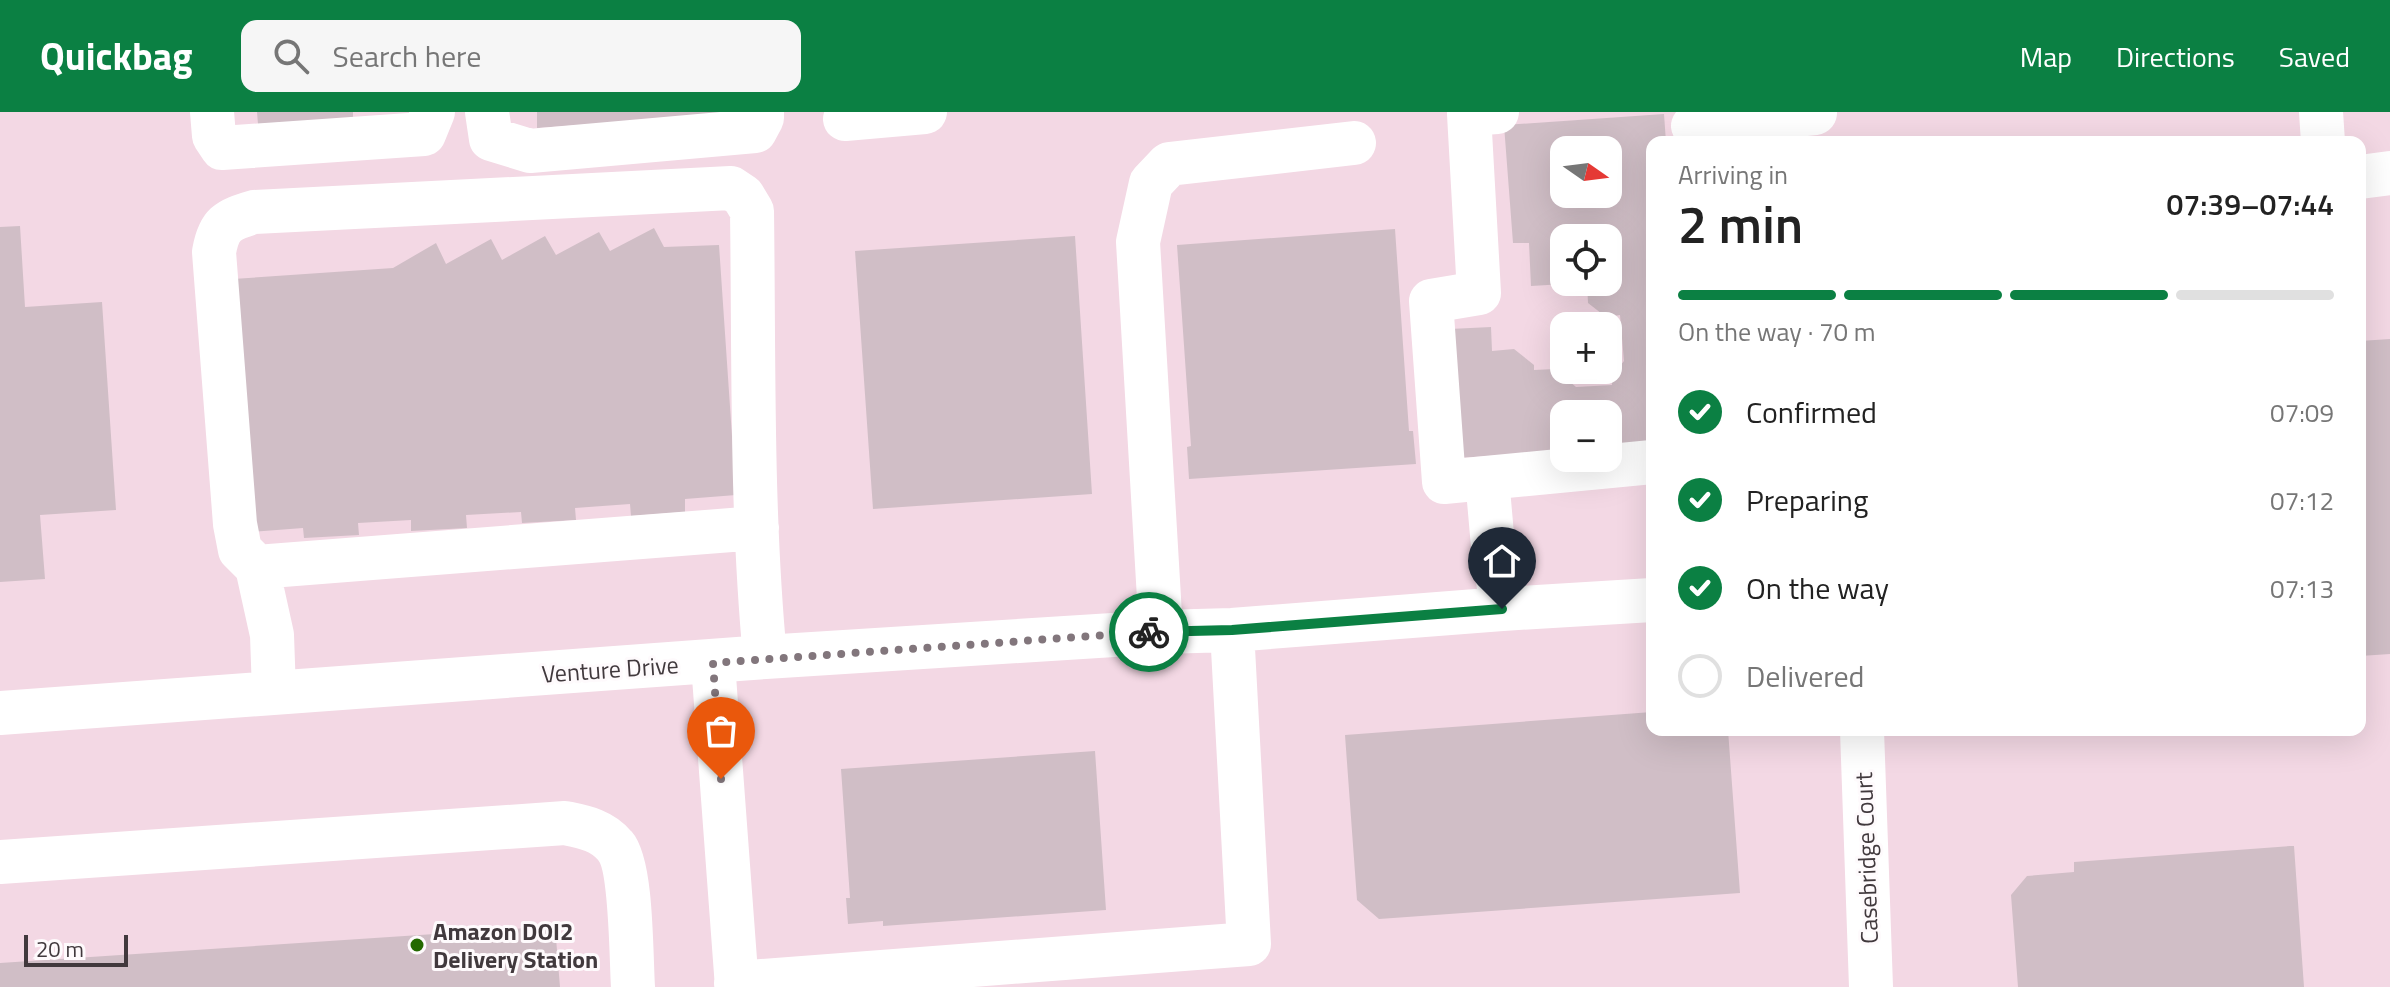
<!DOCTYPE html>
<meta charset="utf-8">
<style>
:root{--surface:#fff;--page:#f6f6f6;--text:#222;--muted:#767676;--line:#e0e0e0;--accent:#0b8043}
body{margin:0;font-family:"Titillium Web",sans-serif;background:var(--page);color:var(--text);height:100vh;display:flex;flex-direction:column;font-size:30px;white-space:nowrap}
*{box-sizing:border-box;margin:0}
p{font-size:26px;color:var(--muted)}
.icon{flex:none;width:44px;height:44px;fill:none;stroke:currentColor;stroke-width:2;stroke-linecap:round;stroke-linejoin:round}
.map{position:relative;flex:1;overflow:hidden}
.details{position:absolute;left:1646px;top:24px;width:720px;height:600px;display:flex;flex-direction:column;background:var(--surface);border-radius:16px;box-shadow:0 8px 32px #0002}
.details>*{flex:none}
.needle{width:52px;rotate:104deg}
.buttons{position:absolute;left:1550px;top:24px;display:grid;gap:16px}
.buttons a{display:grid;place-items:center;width:72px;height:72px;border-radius:16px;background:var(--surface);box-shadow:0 8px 32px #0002;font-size:40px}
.scale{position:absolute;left:24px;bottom:20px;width:104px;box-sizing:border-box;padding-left:8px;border:4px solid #41393d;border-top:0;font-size:22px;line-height:28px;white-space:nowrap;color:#41393d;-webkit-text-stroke:6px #fefafc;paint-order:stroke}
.pin{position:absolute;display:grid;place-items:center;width:68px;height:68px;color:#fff;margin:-82px -34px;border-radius:50% 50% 50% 0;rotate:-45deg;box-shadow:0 0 8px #0007}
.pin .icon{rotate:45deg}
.courier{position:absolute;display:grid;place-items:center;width:80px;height:80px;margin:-40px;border:6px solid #0b8043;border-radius:50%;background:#fff;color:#222;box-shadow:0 2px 10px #0007}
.head em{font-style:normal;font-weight:600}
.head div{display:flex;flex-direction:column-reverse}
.head{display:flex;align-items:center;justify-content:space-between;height:136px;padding:0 32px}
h1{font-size:52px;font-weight:600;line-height:60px}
.bar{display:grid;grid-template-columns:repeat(4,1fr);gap:12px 8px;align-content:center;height:96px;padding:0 32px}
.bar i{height:10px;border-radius:6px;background:var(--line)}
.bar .selected{background:var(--accent)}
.bar p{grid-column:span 4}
ol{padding:0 32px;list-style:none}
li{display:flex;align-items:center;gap:24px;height:88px}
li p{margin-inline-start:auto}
li .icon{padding:8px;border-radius:50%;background:var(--accent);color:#fff;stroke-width:4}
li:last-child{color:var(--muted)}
li i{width:44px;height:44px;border:4px solid var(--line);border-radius:50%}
header{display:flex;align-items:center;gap:48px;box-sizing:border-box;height:112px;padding:0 40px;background:var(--accent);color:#fff}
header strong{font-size:38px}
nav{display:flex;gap:44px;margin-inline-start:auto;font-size:28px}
.search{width:560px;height:72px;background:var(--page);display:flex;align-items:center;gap:20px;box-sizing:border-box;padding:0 28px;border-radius:16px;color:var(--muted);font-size:30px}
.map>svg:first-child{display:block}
.built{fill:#f3d8e4;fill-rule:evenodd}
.building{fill:#d0bec6;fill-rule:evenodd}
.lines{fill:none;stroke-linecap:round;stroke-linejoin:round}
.minor{stroke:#fff;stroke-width:44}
.done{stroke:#82767c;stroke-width:8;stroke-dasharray:0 14.4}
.route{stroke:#0b8043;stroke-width:10}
.poi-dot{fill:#246900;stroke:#fefafc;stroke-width:3}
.labels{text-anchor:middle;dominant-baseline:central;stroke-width:6;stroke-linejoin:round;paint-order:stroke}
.street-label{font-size:24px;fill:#41393d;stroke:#fefafc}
.poi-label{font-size:24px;font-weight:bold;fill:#41393d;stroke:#fefafc;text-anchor:start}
</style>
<header>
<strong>Quickbag</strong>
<div class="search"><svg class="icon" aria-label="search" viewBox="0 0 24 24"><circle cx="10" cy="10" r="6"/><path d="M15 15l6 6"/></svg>Search here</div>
<nav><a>Map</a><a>Directions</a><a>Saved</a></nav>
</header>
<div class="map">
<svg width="2390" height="875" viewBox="0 0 2390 875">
<rect width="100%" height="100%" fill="#fbe8f0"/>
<path class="built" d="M0,0h2390v875h-2390zM1652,30h708v588h-708zM1564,38h44v44h-44zM1564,126h44v44h-44zM1564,214h44v44h-44zM1564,302h44v44h-44z"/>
<path class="building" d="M257,0h96v6l-95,6z
M537,0h195l-8,3 -187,13z
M1664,2l2,28h-14v302l-44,3v-33h-44v37l-105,7 -9,-129 41,-2 1,24 22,-2 20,16v5l21,-1 21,18 36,-2v-9l12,-15 -4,-46 -14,2 -18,-14 -1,-21h21v-44h-44v46l-33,2 -2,-43h-16l-9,-118zM1564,38h44v44h-44z
M20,114l5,81 77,-5 14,208 -76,5 5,64 -45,3v-355z
M654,116l10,19 55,-2 17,250 -51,4v13l-54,4 -1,-12 -55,4 1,12 -54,3 -1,-11 -55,3 1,13 -56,3v-11l-53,3 1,12 -55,3 -1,-10 -52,4 -18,-253 160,-11 43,-25 10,21 45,-25 11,21 43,-24 11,19 43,-23 11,19z
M1395,117l14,202h4l3,33 -227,15 -2,-32 4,-1 -14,-201z
M1075,124l17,258 -219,15 -18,-258z
M2390,227v315l-30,2v-315z
M1652,600v18h76l12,163 -361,26 -22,-19 -12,-165z
M1095,639l11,159 -223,16v-5l-35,3 -2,-26h4l-9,-129z
M2290,734h4l10,141h-286l-7,-92 16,-19 47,-4v-10z
M555,814l5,61h-560v-24z"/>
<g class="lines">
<path class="minor" d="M212,0l2,24 8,12 202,-14 9,-22
M487,0l4,27 39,12 225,-20 7,-13v-6
M1497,0l-28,2 10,179 -48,8 13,181 208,-20
M2321,0l2,30
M845,7l80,-7
M1693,14l122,-13
M2360,65l30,-4
M1487,366l6,68 9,63
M257,455l500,-39
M1161,520l-23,-390 13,-59 18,-19 185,-21
M713,551l24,324
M274,580l-2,-57 -15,-68 -17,-17 -5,-26 -21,-272c5,-28 13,-32 40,-40l477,-24 12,8 9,15c2,149 -1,299 13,446
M0,601l765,-56 396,-25 71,-2 270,-21 150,-9
M1862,618l9,257
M0,750l565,-39c19,4 37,7 50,23 17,19 16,112 18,141
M736,871l513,-39 -17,-314"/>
</g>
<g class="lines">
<path class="done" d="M721,667l-8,-116 436,-31"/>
<path class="route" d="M1149,520l83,-2 270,-21"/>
</g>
<circle class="poi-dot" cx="417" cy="833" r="8"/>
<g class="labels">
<g class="street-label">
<text transform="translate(610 557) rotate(-4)">Venture Drive</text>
<text transform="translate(1866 746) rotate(-92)">Casebridge Court</text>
</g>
<g class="poi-label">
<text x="433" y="819">Amazon DOI2<tspan x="433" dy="28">Delivery Station</tspan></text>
</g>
</g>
</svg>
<div class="buttons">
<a><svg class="needle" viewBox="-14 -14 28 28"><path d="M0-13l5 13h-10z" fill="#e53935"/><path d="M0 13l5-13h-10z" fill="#767676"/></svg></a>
<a><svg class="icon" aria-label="locate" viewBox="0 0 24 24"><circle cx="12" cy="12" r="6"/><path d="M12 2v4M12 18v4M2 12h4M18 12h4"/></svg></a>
<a>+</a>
<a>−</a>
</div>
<div class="scale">20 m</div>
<div class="pin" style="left:721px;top:667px;background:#ea580c"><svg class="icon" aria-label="bag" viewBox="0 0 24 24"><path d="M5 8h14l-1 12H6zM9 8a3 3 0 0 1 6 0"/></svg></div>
<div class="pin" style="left:1502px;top:497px;background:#1f2937"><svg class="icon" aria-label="home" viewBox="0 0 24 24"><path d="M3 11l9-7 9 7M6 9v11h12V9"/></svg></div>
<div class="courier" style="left:1149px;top:520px"><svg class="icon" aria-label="bike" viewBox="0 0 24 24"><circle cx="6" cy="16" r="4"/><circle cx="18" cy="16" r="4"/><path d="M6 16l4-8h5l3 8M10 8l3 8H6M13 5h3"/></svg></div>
<section class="details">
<div class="head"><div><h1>2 min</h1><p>Arriving in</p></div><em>07:39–07:44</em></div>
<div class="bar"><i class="selected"></i><i class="selected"></i><i class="selected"></i><i></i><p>On the way · 70 m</p></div>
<ol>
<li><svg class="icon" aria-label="check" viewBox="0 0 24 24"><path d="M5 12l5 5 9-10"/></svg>Confirmed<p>07:09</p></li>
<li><svg class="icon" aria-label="check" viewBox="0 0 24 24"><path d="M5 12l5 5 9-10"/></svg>Preparing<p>07:12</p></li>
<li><svg class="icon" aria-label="check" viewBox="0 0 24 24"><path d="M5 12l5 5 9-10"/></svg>On the way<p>07:13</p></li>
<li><i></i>Delivered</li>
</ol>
</section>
</div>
